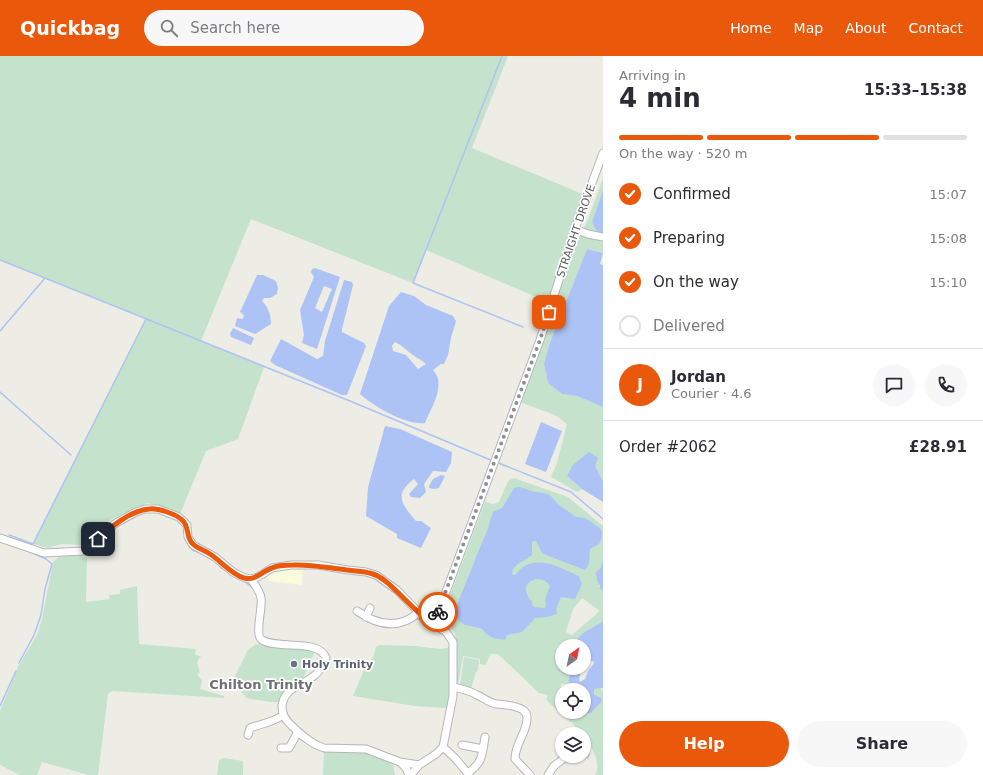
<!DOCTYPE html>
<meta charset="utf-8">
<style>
:root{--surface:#fff;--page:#f7f7f7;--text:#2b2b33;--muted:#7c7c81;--line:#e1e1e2;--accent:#ea580c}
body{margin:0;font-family:"DejaVu Sans",sans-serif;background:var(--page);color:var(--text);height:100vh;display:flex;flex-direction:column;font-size:15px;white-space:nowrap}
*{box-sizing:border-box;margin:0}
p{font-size:13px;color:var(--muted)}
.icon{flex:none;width:22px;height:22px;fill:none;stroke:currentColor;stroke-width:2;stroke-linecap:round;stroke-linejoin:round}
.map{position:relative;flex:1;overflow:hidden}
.drawer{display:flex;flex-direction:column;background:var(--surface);width:380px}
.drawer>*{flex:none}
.needle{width:26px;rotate:33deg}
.fabs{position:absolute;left:555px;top:583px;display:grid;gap:8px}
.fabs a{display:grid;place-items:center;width:36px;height:36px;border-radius:50%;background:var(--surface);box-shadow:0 1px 3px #0004;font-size:20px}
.pin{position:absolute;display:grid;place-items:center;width:34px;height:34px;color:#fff;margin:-17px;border-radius:8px;box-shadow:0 2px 6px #0006}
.courier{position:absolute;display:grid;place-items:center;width:40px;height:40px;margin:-20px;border:3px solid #ea580c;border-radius:50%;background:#fff;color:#222;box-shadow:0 1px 5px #0007}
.overview em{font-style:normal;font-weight:800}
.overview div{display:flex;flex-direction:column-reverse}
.overview{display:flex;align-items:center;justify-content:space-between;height:68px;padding:0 16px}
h1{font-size:26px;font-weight:800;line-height:30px}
.bar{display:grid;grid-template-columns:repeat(4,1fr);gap:6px 4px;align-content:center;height:48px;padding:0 16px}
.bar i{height:5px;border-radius:3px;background:var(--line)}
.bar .active{background:var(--accent)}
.bar p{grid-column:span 4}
.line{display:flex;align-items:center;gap:10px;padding:0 16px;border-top:1px solid var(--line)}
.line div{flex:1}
.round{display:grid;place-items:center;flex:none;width:42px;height:42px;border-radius:21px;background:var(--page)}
ol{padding:0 16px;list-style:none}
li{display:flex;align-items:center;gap:12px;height:44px}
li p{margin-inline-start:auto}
li .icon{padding:4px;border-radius:50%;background:var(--accent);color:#fff;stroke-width:4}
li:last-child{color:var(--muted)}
li i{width:22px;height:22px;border:2px solid var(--line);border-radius:50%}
.action{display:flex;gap:8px;margin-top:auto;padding:8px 16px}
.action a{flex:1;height:46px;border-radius:24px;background:var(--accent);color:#fff;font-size:16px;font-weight:800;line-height:46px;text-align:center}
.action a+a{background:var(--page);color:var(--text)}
header{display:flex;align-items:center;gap:24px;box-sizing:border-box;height:56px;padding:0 20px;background:var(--accent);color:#fff}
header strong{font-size:19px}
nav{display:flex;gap:22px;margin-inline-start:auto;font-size:14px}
.search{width:280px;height:36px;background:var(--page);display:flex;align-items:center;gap:10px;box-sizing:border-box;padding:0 14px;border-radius:22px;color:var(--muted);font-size:15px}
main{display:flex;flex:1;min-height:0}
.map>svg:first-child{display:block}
.commercial{fill:#f9fade}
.green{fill:#c4e2cc;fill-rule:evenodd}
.water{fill:#adc3f5;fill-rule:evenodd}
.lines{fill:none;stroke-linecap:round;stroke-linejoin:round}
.stream{stroke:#adc3f5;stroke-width:1.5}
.minor-casing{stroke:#b5b6ba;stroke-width:9}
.minor{stroke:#fff;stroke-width:7}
.done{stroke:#8f9091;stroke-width:4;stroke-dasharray:0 7.2}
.route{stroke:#ea580c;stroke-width:5}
.worship-dot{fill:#6b7280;stroke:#fff;stroke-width:1.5}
.labels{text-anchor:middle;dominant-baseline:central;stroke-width:3.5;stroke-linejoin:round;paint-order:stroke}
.street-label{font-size:11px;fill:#5d5e64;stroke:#fff}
.worship-label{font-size:11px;font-weight:bold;fill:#5b616d;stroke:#fff;text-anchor:start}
.quarter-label{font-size:13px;font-weight:bold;fill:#6e7076;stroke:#fff}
</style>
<header>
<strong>Quickbag</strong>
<div class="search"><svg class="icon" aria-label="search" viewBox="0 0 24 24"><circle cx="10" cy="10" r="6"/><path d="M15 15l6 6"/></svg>Search here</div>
<nav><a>Home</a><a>Map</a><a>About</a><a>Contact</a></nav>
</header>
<main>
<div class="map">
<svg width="603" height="719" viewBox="0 0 603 719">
<rect width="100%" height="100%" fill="#edede5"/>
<path class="commercial" d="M303,509l-1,20 -34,-4v-12z"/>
<path class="green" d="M0,0h508l-36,92 113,47 -37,107 -122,-52 -13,33 -162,-64 -50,122 63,26 -26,72 -32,12 -26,63 -9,-5 -24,-6 -35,16 -9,7 -10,14 -10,5 -22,-1 -13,4 -15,-4 113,-225 -146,-59z
M603,122v12l-11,32 11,12v19l-16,-4 -38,96 -5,19 4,19 14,11 15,2 26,11v74l-8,-15 -28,10 15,13 -5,3 -26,-15 6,-14 10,-39 -12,-9 -33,-12 -1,-10 58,-156 8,-15z
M514,422l54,19 35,29v34l-3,9 -1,19 4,3v30l-20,12 -13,13h-8v22h7l1,5 -1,12 -7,-2 -2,4 4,3h-2v22h20l-1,2h5l12,-17 -4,-4v-4l7,-1 2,4v83h-8c7,-12 -3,-28 -11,-37v-4h-3l-8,-10 -27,-24 2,-5 -9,-2 -41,-39h-7l-6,11 -5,-1v-5l-17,-3 -5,30 -11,22 -32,-2 -62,-10 14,-33 6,-5 3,-11 3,-2 35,1 28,3 9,-2 5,-3 -1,-11 -10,-10 -3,-6 43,-115 8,2 6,-2 9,-21zM582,542l18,13 -28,24 -6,-3 7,-23z
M60,500h21l6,3 -1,43 24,-3 -1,-4 11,-1v-4l17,-4 2,58 57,5 -1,6 6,1 -4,6 3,11 -3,1 5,7 -2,8 24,7v2l-112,-7 -4,3 -10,81h-9l-47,-13 -5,13h-17l-20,-10v-54l18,-44 19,-32 5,-16 11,-57z
M256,588l60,5 -12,28 3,3 -10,2 -16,14 2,3 -1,3h-12l-24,-4 -5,-7 -11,-5 18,-36z
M464,601l15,3 -1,11 -2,1 -5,17 -11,-4z
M324,694l42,2 25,10 2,2 2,11h-72z
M223,702l20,3v14h-26l2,-15z"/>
<path class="water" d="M603,134v44h-1l-6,-4 -4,-8z
M587,193l16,4 -3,11 3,1v142l-26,-11 -15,-2 -14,-11 -4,-19 5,-19z
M315,212l25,9 -23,72 -15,-6 2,-8 -4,-25 14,-33 -3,-5 1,-3zM324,230l8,3 -10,23 -7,-4z
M257,219h6l13,6 2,7 -1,6 -7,4h-6l-2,3c6,6 9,14 9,23l-16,10 -20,-8 2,-8 6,1 1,-4 -4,-3z
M344,224l8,2 1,3 -11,44v3l22,11 2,3 -19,49h-5l-67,-30 -5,-4 11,-22 36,20 6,-3 2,-15z
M401,236l13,4 12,9 27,11 3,5 -5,17 -3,17 -4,9h-3l-8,6c14,14 -2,38 -8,53 -18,3 -52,-17 -65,-29l29,-88zM395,286c8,4 11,8 18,13 5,4 9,5 13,9l-8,5 -12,-14 -13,-4 -1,-5z
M233,272l21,10 -3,7 -20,-8 -1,-3z
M541,366l21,9 -16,41 -21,-8z
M385,370l15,3 52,23 -1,11 -5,9 -13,-1 -9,13 2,8 -6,6 -9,-1 -2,-3 9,-10 -4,-5c-21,16 -12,25 2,42h5l10,7 -10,20 -24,-10v-4l-31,-18 2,-29z
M589,396l9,6 -3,8 8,15v21l-21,-13 -15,-13 6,-11z
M441,419l4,1 -6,12 -5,1 -5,-1v-2l4,-7z
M519,431l16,5 9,1 6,2 8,9 18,13 9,1 15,10 2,4v6l-3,6 -9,5c-1,7 1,15 -5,21l-39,-15 -4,-2 -6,-12 -4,1v13c-7,6 -18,8 -20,18l1,2h2c17,-24 44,-8 64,1l3,8 -7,15 -14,-2 -5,12 1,5 -10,3 -12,1 -13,14 -15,3 -2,5c-7,-1 -13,-2 -19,-6 -1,-2 -3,-4 -4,-5 -12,-5 -25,-1 -27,-19l28,-70c6,-10 6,-18 10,-28l9,-4 12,-20zM536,523c6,0 11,2 14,7l-5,13 1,6 -1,3c-6,-1 -9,1 -13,-3v-3c-7,-9 -11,-18 4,-23z
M603,504v31l-4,-3 1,-2 -3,-6 -1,-8 4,-3z
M603,565v67l-9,1v5l7,4 1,3 -11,12 -10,1 1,-2h2v-22h-17l3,-17 -1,-5h15c-3,4 -6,9 -4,14l5,-3 3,-8 6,-8 -1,-2h-2l-7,7v-22h-14l13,-13z"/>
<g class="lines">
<path class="stream" d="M502,0l-89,227 110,44
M0,204l350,141 143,60
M0,275l45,-53
M0,336l71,63
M496,406l75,30 32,27
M9,479l24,9 113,-225
M192,494l6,2
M219,509l1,2 7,4
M244,525l9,7
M19,607l15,-28 7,-20 4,-26 7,-25 -6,-5 -15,-7
M0,650l16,-35"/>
<defs>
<path id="minor" d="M575,173l13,5 15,3
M0,482l44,15 40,-2 6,-4 16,-16 10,-8 20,-11 9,-3h13l21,8 8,8 1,12 5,8 22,12 18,15 12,6 6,1 7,-2 14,-9 19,-3h27l30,5 18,2 10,3 21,15 27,28 22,14 7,10v54l-10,51 -7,7 -17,11 -8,10
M251,523c4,6 9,12 10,19 2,10 -7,37 1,42 17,10 56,-2 64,18 -3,8 -8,16 -15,20 -5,4 -11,6 -16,9 -16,10 -17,26 -4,38 10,10 20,19 33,23l42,1 34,13
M357,555c20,14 41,19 61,2
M366,561l4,-9
M434,568l106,-284 35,-111 28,-76
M454,631c8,2 17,4 23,8 7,3 12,8 20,9 8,1 19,1 26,6 3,2 4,5 4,8 0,15 -12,25 -12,41l15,16
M248,679l2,-7c11,-4 24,-6 33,-13
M462,689l21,4
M443,691l12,11 14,17
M281,692h8l9,-16
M584,696l1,2
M468,717c15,-11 14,-18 17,-36
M409,719l-3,-7 -6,-6 19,3
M548,719l6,-9 13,-10"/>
</defs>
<use href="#minor" class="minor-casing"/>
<use href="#minor" class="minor"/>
</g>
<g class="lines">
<path class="done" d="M438,556l102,-272 9,-28"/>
<path class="route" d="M98,483c12,-12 34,-29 51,-30 7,-1 12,1 18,3 6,2 12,4 16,9 6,6 3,15 9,22 4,5 12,7 18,11 11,7 21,20 34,24 12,3 18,-7 28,-10 6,-3 14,-3 21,-3 18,-1 35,3 54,5 14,2 26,1 37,10 18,14 31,33 50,44l4,-12"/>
</g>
<circle class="worship-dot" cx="294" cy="608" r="4"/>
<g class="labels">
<g class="street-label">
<text transform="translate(576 175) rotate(-71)">STRAIGHT DROVE</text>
</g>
<g class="worship-label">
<text x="302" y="608">Holy Trinity</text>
</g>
<g class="quarter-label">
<text x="261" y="628">Chilton Trinity</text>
</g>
</g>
</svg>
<div class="fabs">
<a><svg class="needle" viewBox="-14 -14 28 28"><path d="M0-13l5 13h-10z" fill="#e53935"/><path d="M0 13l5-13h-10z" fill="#7c7c81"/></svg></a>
<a><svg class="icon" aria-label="locate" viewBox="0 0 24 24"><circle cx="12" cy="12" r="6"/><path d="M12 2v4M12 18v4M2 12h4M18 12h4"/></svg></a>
<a><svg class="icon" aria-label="layers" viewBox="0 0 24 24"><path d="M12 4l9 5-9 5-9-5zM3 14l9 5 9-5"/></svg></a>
</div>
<div class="pin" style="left:549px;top:256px;background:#ea580c"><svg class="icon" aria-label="bag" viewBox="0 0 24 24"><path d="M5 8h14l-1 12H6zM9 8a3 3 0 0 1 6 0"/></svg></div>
<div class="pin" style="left:98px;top:483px;background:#1f2937"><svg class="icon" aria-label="home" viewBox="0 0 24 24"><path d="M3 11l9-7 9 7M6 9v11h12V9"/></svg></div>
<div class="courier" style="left:438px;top:556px"><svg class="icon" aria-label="bike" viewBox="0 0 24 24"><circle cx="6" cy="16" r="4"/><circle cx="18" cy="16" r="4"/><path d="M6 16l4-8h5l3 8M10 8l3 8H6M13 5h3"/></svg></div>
</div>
<section class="drawer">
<div class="overview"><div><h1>4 min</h1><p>Arriving in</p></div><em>15:33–15:38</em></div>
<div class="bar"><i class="active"></i><i class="active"></i><i class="active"></i><i></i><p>On the way · 520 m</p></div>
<ol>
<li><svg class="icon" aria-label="check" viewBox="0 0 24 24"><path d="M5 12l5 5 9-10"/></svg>Confirmed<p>15:07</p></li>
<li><svg class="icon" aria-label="check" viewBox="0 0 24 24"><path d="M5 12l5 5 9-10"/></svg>Preparing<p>15:08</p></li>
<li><svg class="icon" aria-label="check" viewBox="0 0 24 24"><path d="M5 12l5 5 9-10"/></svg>On the way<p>15:10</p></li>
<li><i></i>Delivered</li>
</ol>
<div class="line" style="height:72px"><b class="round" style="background:var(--accent);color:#fff">J</b><div><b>Jordan</b><p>Courier · 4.6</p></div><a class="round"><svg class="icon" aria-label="chat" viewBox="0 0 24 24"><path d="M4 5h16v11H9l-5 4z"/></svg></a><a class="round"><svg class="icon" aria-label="phone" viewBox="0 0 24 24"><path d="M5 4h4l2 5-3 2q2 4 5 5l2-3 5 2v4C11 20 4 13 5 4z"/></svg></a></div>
<div class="line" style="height:52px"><div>Order #2062</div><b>£28.91</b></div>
<div class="action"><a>Help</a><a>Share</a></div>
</section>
</main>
